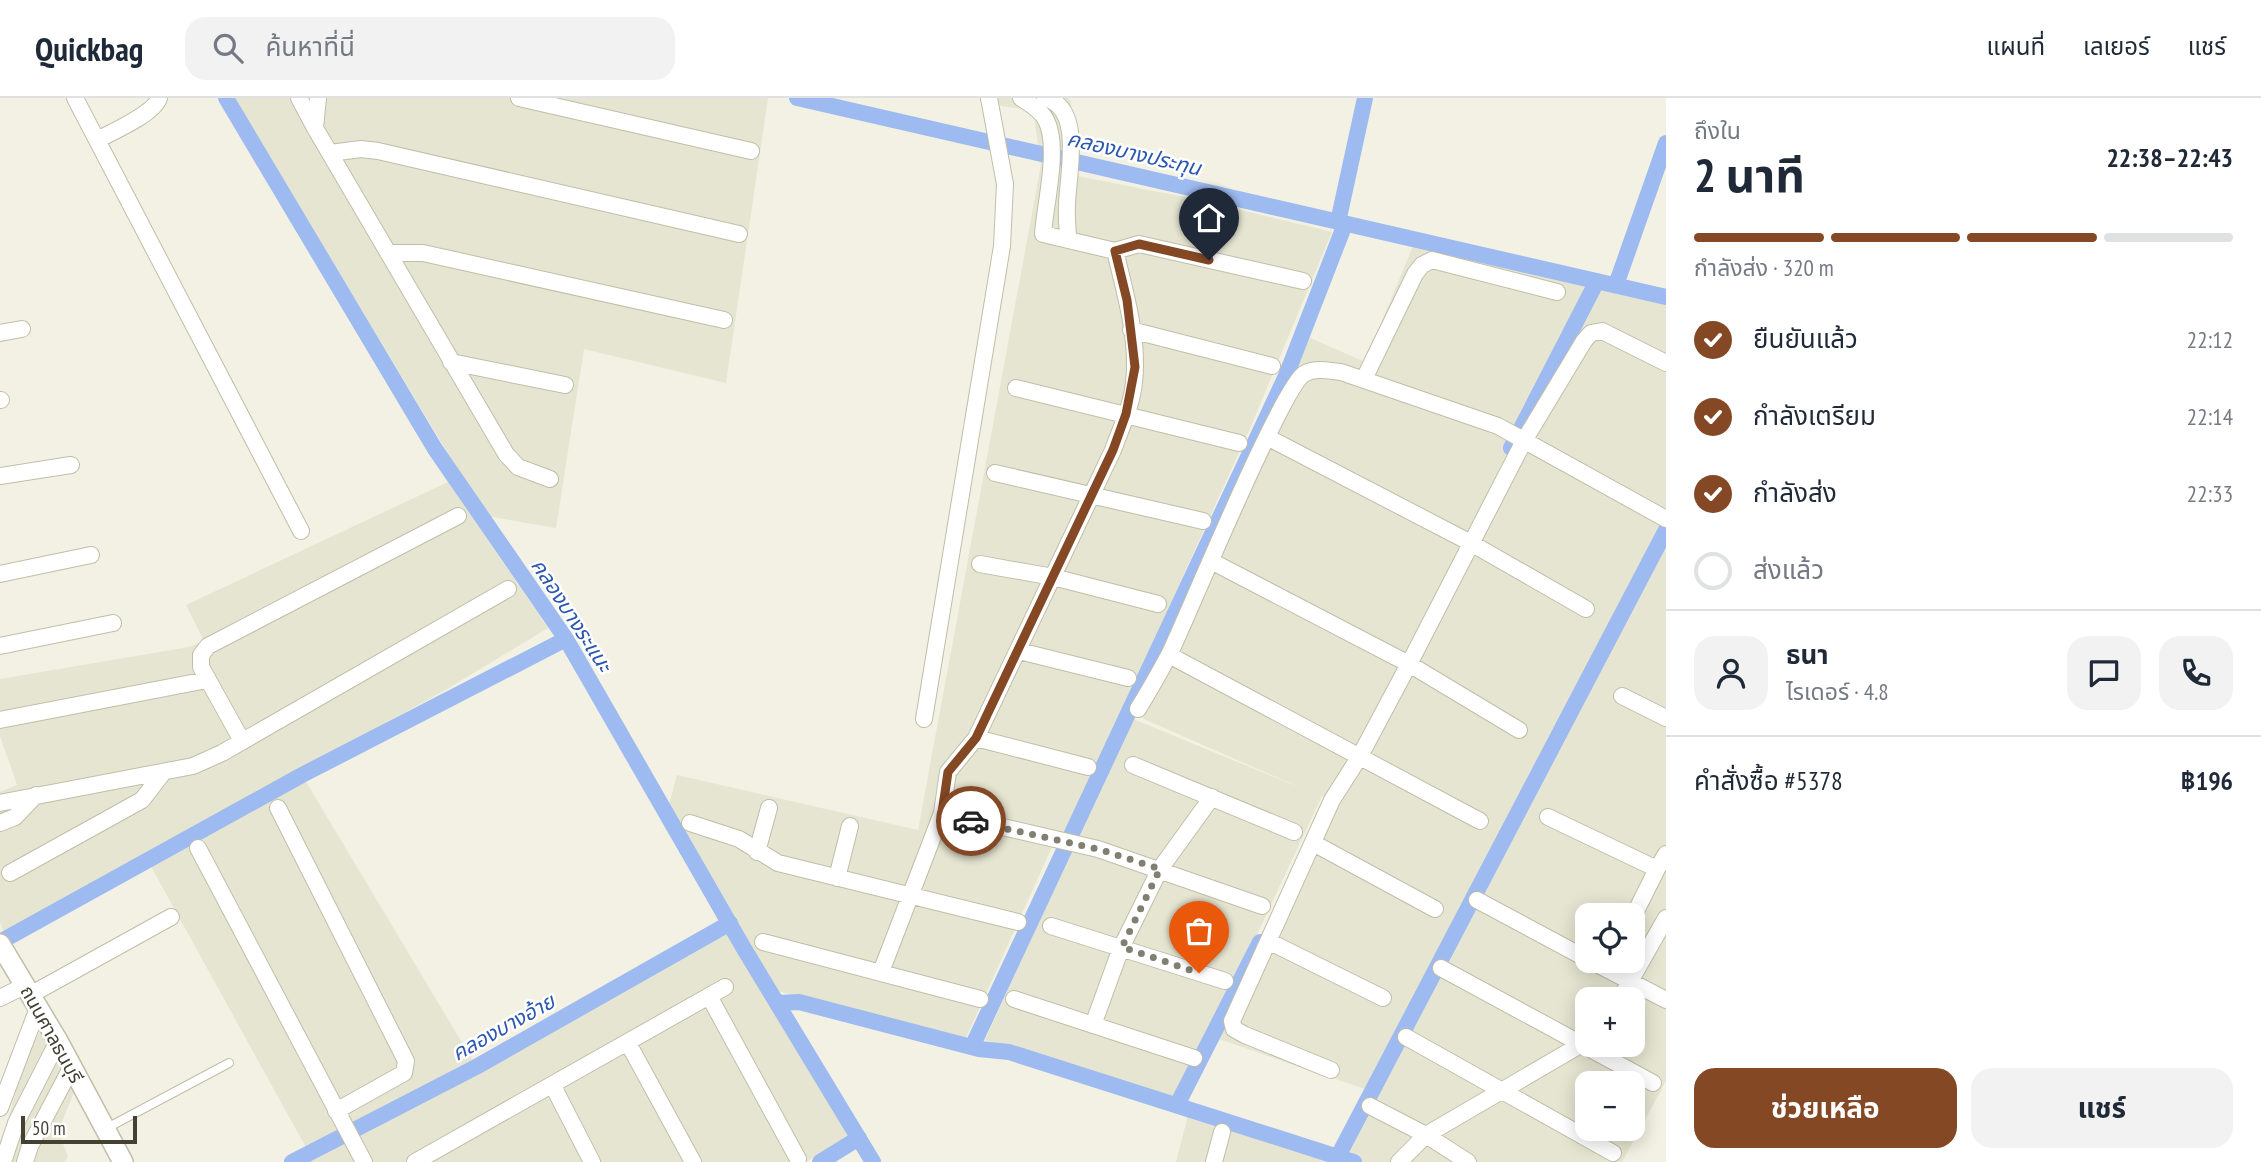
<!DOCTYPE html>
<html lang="th">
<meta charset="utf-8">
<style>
:root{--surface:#fff;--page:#f2f2f3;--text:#1f2937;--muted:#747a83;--line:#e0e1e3;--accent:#844824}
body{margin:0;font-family:"PT Sans Narrow","Noto Sans Thai",sans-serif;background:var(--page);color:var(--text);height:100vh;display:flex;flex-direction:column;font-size:26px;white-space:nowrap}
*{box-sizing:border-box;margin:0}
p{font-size:23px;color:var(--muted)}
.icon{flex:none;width:38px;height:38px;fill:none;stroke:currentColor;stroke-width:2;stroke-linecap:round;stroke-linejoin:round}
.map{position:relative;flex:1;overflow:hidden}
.sheet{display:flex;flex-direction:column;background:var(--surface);width:595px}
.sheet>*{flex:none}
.tools{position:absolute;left:1575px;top:805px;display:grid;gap:14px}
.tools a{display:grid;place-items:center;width:70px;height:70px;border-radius:14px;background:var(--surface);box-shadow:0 4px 18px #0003;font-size:35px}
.scale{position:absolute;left:21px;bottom:18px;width:116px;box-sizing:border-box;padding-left:7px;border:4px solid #444133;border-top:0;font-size:19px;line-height:24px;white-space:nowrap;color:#444133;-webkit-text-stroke:5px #fff;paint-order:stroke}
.pin{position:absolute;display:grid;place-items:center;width:60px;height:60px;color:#fff;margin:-72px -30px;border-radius:50% 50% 50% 0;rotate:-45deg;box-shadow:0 0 7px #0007}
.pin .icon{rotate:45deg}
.courier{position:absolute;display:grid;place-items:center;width:70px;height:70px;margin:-35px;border:5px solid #844824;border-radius:50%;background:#fff;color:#222;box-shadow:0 2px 9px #0007}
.headline em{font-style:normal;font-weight:700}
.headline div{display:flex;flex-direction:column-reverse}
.headline{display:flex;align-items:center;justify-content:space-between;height:119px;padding:0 28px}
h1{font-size:46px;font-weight:700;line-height:52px}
.bar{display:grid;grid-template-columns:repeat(4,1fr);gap:10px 7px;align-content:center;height:84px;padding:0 28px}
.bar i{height:9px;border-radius:5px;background:var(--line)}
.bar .active{background:var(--accent)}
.bar p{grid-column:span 4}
.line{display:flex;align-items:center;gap:18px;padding:0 28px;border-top:2px solid var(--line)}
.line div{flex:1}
.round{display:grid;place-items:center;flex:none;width:74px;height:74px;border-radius:21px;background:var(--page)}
ol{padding:0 28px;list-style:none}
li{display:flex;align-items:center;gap:21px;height:77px}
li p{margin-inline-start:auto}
li .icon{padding:7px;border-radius:50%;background:var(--accent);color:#fff;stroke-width:4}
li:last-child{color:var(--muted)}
li i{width:38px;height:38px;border:4px solid var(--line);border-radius:50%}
.action{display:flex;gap:14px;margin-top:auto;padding:14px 28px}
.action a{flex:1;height:80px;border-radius:21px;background:var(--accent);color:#fff;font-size:28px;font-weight:700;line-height:80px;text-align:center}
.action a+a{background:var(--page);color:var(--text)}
header{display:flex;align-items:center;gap:42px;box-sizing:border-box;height:98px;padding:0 35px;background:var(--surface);border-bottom:2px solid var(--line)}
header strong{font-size:33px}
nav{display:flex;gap:38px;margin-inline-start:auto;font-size:24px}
.search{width:490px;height:63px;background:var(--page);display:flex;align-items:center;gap:18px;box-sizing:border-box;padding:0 24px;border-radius:21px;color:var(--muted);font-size:26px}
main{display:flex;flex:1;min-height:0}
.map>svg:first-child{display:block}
.residential{fill:#e6e5d1;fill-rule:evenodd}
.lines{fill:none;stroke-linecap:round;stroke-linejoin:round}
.canal{stroke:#9dbaf1;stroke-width:16}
.service-casing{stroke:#c0bea8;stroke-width:10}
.minor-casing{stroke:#c0bea8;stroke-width:18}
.tertiary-casing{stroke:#c0bea8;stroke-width:22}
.service{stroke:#fff;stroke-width:8}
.minor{stroke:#fff;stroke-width:16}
.tertiary{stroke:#fff;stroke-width:19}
.done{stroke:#817f71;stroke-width:7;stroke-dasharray:0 12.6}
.route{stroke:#844824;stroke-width:9}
.labels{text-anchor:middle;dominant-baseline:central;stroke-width:5;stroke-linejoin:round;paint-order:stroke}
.street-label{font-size:19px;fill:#444133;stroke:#fff}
.water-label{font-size:21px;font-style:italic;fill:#2b57b1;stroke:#fff}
</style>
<header>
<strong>Quickbag</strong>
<div class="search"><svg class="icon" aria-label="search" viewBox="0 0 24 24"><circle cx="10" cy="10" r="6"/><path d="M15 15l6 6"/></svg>ค้นหาที่นี่</div>
<nav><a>แผนที่</a><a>เลเยอร์</a><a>แชร์</a></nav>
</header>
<main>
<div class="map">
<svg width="1666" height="1064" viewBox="0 0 1666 1064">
<rect width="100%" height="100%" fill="#f2f1e3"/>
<path class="residential" d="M233,0h535l-42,285 -142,-34 -28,179 -70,-12z
M992,0h76l3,4 6,74 123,24 132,32 -81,194 -182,402 12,1 52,-110 175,72 -171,-75 171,-379 57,25 48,-116 253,57v778l-44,81h-270l1,-5 -5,-2 135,-277 -118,211 -149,-51 116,-237 -10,-5 -145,309 -192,-65 87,-191 -20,-2 -87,193 -187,-49 -110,-183 9,-33 241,55 123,-665 -7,-48 -12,-8 -32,-5zM1587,817h46v46h-46zM1587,901h46v46h-46zM1587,985h46v46h-46z
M448,384l100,146 -106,64 -438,240 -4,-10v-130l17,-7 -17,-49v-57l189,-32 15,-6 -18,-36z
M302,677l174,291 251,-136 122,206 -43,26h-514l17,-9 -161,-292z
M42,930l34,59 -18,45 10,24 -3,6h-65v-15l26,-90z
M1188,1017l81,23 72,24h-165z"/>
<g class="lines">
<path class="canal" d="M226,0l209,351 131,190 177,308 130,215
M797,0l869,199
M1338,124l27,-124
M1616,187l50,-142
M1511,350l86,-167
M0,844l302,-167 264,-136
M777,905l22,-1 180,47 30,3 345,110
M972,949l314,-671 59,-152
M1177,1007l83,-163
M292,1064l184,-95 254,-144
M820,1064l39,-24
M1335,1064l331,-632"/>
<defs>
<path id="service" d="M107,1030l122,-65"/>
<path id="minor" d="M75,0l226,433
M299,0l16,30
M318,0l-3,30 191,326 12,13 32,12
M519,0l232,53
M1021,0c9,6 20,12 25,22 14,27 -1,84 -3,114l72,17
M1045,0c40,10 22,79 22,108 -1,11 1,22 1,33
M97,42c15,-8 57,-26 62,-42
M330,55l31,-4 17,2 361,83
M1115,153l24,-7 164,37
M388,155h35l301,67
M1131,232l141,36
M0,235l22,-4
M451,264l114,23
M1364,281l51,-105 7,-9 10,-5 125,32
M1016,290l223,55
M0,302h1
M1267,339l202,105 117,67
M995,375l208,48
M0,378l71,-11
M1211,463l198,103 110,66
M980,466l73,13 105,27
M0,476l91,-19
M0,548l113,-23
M1019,553l109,27
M1169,557l311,166
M1622,598l44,22
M1138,611c11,-18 22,-37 32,-56 19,-40 112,-266 134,-279 11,-7 25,-3 37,-2l157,54 168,93
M924,621l78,-473 3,-62 -16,-86
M0,622l207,-40
M976,640l112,29
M242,643l-41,-74v-12l7,-9 250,-130
M1133,667l161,67
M0,705l193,-37 29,-13 286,-164
M278,710l128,253 -2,12 -68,38
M942,715l156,36 164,57
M1548,719l109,52 9,-15
M0,725l15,-6 21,-22
M690,725l49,16 39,24 240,59
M1315,746l120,65
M198,750l166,314
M757,754l12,-44
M10,775l132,-73 20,-26
M837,780l13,-52
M1477,802l110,59
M1633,819l24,-48
M1051,828l174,55
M1268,843l115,57
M763,844l217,57
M1591,863l75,39
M1441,870l212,115
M881,874l61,-159 6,-41 28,-34 137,-288c8,-22 19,-45 21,-68 5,-42 -9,-90 -19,-131
M30,897l141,-78
M709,898l89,163
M0,900l24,-12
M1014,901l180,59
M1620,901l46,-81
M1093,927l28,-77 39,-79 52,-72
M1406,939l207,116
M628,945l65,119
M1331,972l-86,-35 -11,-6 -2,-8 100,-221 28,-44 49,-92 116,-225 59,-98 7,-8 11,-2 64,32
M553,988l39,76
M1370,1008l56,29 42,27
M0,1010l38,-100
M3,1064l13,-39 42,-82
M25,1064l5,-16 41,-78
M415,1064l310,-175
M1214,1064l8,-30
M1399,1064l27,-27 161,-94"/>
<path id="tertiary" d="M0,846l58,97 65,121"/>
</defs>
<use href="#service" class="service-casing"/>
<use href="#minor" class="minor-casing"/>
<use href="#tertiary" class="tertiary-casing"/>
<use href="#service" class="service"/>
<use href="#minor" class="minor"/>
<use href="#tertiary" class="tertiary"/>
</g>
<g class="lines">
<path class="done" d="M971,723l127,28 62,20 -38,78 77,26"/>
<path class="route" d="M971,723l-29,-8 6,-41 28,-34 137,-288 13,-36 9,-47 -8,-67 -12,-49 24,-7 70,16"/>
</g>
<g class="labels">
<g class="street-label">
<text transform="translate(52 936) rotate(61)">ถนนศาลธนบุรี</text>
</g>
<g class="water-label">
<text transform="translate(1134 55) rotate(13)">คลองบางประทุน</text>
<text transform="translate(572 517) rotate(57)">คลองบางระแนะ</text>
<text transform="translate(503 929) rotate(-29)">คลองบางอ้าย</text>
</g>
</g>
</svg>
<div class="tools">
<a><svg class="icon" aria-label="locate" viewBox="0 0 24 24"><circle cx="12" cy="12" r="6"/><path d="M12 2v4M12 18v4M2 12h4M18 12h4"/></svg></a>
<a>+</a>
<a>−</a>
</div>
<div class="scale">50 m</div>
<div class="pin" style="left:1199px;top:875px;background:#ea580c"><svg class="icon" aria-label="bag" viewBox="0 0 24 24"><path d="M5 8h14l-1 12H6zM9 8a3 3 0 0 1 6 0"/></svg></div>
<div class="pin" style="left:1209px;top:162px;background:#1f2937"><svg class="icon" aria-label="home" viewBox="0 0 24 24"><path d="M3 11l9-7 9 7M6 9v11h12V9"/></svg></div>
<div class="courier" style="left:971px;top:723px"><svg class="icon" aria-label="car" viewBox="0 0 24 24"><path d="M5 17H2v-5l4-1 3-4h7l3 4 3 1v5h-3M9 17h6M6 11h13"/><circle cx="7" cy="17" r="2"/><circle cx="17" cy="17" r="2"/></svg></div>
</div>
<section class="sheet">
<div class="headline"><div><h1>2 นาที</h1><p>ถึงใน</p></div><em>22:38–22:43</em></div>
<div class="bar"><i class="active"></i><i class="active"></i><i class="active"></i><i></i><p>กำลังส่ง · 320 m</p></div>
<ol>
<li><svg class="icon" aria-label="check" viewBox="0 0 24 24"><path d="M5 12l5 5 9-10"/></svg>ยืนยันแล้ว<p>22:12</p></li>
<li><svg class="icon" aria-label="check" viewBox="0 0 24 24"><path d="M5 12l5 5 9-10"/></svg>กำลังเตรียม<p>22:14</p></li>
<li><svg class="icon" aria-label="check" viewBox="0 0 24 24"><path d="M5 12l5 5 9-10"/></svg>กำลังส่ง<p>22:33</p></li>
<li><i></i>ส่งแล้ว</li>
</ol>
<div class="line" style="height:126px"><a class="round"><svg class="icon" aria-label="person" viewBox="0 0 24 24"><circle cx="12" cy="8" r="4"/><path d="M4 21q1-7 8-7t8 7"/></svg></a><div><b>ธนา</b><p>ไรเดอร์ · 4.8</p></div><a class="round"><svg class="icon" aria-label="chat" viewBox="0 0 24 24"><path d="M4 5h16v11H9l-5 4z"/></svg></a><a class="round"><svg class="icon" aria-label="phone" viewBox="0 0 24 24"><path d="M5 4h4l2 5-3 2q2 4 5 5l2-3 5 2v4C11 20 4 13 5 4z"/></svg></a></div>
<div class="line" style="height:91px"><div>คำสั่งซื้อ #5378</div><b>฿196</b></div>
<div class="action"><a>ช่วยเหลือ</a><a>แชร์</a></div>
</section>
</main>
